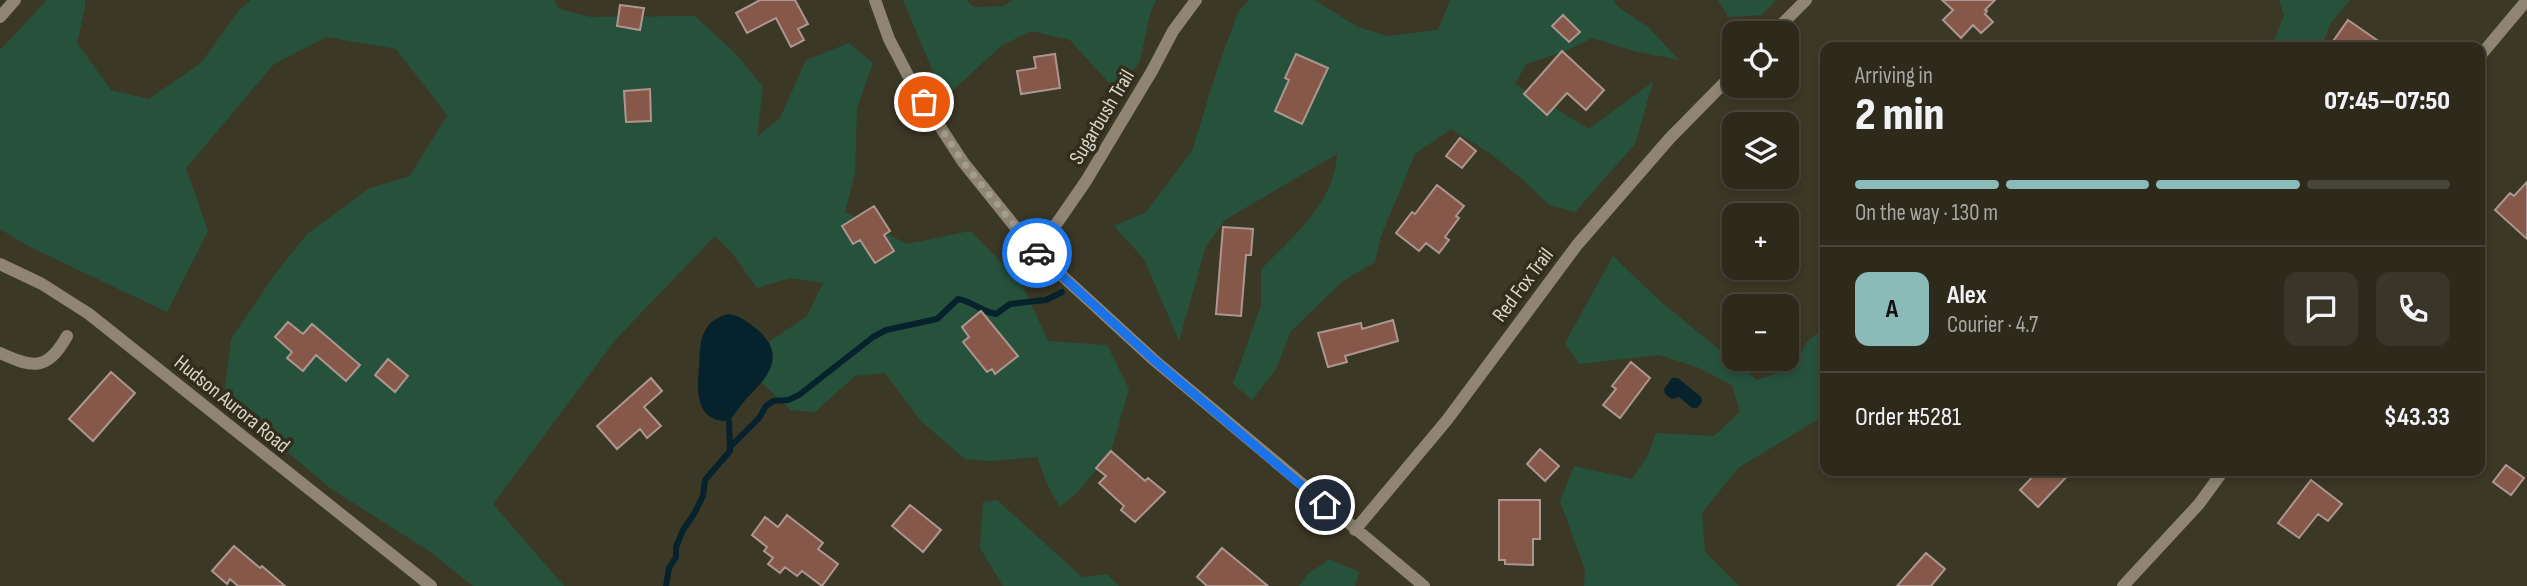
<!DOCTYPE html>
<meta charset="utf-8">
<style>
:root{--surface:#2d2a1c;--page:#393629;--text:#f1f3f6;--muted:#a7a7a3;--line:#48463b;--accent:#8bbbb9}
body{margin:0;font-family:"Sofia Sans Condensed",sans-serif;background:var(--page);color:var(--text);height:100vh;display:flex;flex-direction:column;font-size:26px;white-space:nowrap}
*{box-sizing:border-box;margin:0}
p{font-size:23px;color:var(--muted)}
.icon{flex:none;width:38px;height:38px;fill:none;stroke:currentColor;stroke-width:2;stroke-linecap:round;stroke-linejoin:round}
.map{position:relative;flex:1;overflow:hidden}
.details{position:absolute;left:1820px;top:42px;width:665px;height:434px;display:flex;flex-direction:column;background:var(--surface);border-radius:14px;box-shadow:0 4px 10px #0003,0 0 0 2px var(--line)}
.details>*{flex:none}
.controls{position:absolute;left:1722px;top:21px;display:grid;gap:14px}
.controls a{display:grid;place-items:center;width:77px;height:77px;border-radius:14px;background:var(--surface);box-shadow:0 4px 10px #0003,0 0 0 2px var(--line);font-size:35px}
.pin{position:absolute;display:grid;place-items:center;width:60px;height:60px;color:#fff;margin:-30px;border:4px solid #fff;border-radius:50%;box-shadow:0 2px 7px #0007}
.courier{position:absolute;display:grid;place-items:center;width:70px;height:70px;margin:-35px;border:5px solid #1a73e8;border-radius:50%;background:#fff;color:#222;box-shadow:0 2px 9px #0007}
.head em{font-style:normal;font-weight:800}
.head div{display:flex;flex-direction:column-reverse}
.head{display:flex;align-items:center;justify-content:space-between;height:119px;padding:0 35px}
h1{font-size:46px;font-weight:800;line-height:52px}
.bar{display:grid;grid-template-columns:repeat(4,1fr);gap:10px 7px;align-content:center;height:84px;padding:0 35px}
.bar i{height:9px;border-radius:5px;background:var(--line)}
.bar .active{background:var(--accent)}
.bar p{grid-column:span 4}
.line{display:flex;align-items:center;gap:18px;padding:0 35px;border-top:2px solid var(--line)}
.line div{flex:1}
.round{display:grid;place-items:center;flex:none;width:74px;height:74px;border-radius:14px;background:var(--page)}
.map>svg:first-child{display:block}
.green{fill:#26523c}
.water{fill:#06232d}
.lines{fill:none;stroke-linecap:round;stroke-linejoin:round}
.stream{stroke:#06232d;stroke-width:6}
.building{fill:#86584a;stroke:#ad968f;stroke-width:2}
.minor{stroke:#908573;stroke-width:12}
.done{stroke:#a29f91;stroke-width:7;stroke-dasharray:0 12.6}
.route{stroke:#1a73e8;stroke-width:9}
.labels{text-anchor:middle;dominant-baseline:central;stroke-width:7;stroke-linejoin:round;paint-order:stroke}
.street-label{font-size:21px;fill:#d9d6cb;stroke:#322d1c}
</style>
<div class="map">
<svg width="2527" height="586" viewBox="0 0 2527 586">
<rect width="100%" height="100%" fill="#3c3826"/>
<path class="green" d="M47,0h38v7l-8,36 34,47 38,9 52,-36 39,-54 11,-9h303l5,9 32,8 104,-1 41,38 27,33 -6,50 23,-19 26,-58 43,-17 24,20 -16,45 -2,65 -10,39 62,32 63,-13 51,51 27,59 59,4 22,44 -18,62 -33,41 -18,15 -12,-21 -11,-29 -46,4 -26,-2 -44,-38 -36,-48 -30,3 -40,36 -24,-2 -29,-27c9,-18 14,-21 7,-41l38,-26 16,-33 -33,-5 -33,10 -25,-35 -17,-17 -100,104 -122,164 71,82h-91l-44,-35 -99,-63 -106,-90 7,-59 42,-62 34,-43 63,-46 40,-12 37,-61 -51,-66 -70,-12 -52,27 -88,104 22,63 -41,81 -139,-66 -28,-17v-179z
M903,0h63l8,7 30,-1 9,-6h143l-6,14 -10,47 -22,32 -48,-53 -39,-9 -30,15 -50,46 -14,-11z
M1249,0h65l44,27 29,9 51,-6 12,-30h164l3,6 32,22 30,32 -45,-9 -42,-13 -26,13 -40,13 -11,20 74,45 64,-47 -18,62 -60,68 -26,-7 -29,-28 -29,-23 -40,-25 -36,25 -34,82 -6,26 -32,19 -52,50 -15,38 -24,31 -19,-16 28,-79v-36c32,-32 74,-67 76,-115l-112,66 -19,26 -27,95 -35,-82 -30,-33 32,-14 46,-61 26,-84 20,-55z
M1718,0h58l-14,15 -34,2z
M2279,0h71l-20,24 -8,23h-51l13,-31z
M1613,256l48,46 96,78 38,-13 11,-24 19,-16v88l-87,53 -36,45 3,39 34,34h-155l1,-16 -25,-69 14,-35 58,13 16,-24 8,-22 58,3 26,-24 -8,-27 -35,-18 -38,-12 -80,9 -14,-21z
M997,500l85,77 25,-3 12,12h-116l-23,-38 3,-46z
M1330,559l29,13 -4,14h-56l9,-12z"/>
<path class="water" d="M729,314c12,2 20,9 29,16 29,26 10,47 -12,69 -6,7 -11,15 -17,22 -34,1 -32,-30 -30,-54 1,-13 0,-27 7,-38 5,-9 14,-13 23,-15z
M1672,378h6l23,19 1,5 -5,6h-5l-13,-11 -7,2 -7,-5 -1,-5z"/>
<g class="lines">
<path class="stream" d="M731,446l28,-28 7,-12 7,-5 15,-1 11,-5 74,-58 13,-7 51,-11 21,-20c14,2 24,13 38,15l14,-10 36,-4 16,-8
M666,586l3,-18 7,-11v-10l7,-17 11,-16 9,-18 2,-16 25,-29 -1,-30"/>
</g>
<path class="building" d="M760,0h35l13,24 -10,5 6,11 -13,7 -15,-29 -29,15 -11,-20z
M1942,0h53l-10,10 2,1 -2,3 8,8 -12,11 -8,-8 -12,13 -18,-18 10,-10z
M620,5l24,3 -4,22 -23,-4z
M1563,15l17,17 -11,10 -17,-16z
M2348,20l39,27h-58z
M1562,51l42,39 -18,20 -19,-17 -20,22 -23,-21z
M1055,54l5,34 -39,6 -4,-23 19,-3 -2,-11z
M1296,54l32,14 -26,56 -27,-13 14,-31 -4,-2z
M650,89l1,32 -25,1 -2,-31z
M1460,138l16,13 -14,17 -16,-12z
M2527,182v57l-32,-29 15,-17 4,3z
M1437,185l27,21 -8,10 3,2 -14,19 4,3 -10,13 -13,-10 -7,8 -23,-18 16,-21 3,2z
M874,206l16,25 -6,4 10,16 -19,12 -15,-23 -7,4 -11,-18z
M1223,227l30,2 -2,26h-5l-5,61 -25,-2z
M981,311l37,45 -23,18 -3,-5 -5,3 -24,-30 6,-5 -7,-10z
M1393,320l5,21 -53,15 2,6 -19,5 -10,-34 43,-10 1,6z
M288,322l15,12 9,-10 48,41 -14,16 -30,-26 -13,16 -16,-13 5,-6 -17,-15z
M388,359l20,17 -13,16 -20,-17z
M1631,362l19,16 -30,40 -17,-13 13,-16 -4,-3z
M111,372l24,21 -42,48 -24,-22z
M651,378l11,13 -18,16 17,19 -14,12 -7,-9 -23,20 -20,-23z
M1540,449l19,17 -14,15 -18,-17z
M1111,451l34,30 3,-3 17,14 -30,30 -14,-12 3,-4 -25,-23 7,-7 -10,-8z
M2506,465l18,13 -13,17 -18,-13z
M2038,471h34l-34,36 -18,-17z
M2311,480l31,24 -14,17 -10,-7 -19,24 -21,-15z
M1499,500h41v39h-7v26l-28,-1v-4h-6z
M910,505l31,25 -18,22 -31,-26z
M787,515l36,28 -5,6 20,15 -16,22 -20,-15 -5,5 -12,-9 -5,6 -12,-9 5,-6 -9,-7 3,-4 -15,-12 13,-18 13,10z
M234,546l26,22 2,-2 23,20h-47l-8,-7 -3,5 -15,-13z
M1222,548l46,38h-61l-10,-9z
M1926,553l19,16 -14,17h-34z"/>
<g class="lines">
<path class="minor" d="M875,0l14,39 24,46 50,77 70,87 121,111 270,226
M0,17l15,-17
M1773,33l33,-33
M2480,56l47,-56
M1033,249l24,-26 29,-42 66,-110 21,-40 23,-31
M0,264l42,20 47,30 342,272
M0,353c34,16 48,17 67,-17
M1355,530l92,-110 130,-175 93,-107 64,-65
M2123,586l76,-82 24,-33"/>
</g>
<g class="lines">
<path class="done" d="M924,102l39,60 74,91"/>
<path class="route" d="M1037,253l117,107 171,145"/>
</g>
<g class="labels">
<g class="street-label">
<text transform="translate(1102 117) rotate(-59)">Sugarbush Trail</text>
<text transform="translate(1523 285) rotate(-53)">Red Fox Trail</text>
<text transform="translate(232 404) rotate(39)">Hudson Aurora Road</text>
</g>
</g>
</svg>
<div class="controls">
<a><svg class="icon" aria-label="locate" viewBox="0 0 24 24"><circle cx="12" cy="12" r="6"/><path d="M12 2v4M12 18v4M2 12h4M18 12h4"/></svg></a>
<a><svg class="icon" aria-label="layers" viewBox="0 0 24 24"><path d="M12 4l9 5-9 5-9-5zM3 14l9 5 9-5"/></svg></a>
<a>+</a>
<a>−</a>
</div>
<div class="pin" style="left:924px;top:102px;background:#ea580c"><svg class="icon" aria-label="bag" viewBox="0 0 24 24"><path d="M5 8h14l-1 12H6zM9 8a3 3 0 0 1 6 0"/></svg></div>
<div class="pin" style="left:1325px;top:505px;background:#1f2937"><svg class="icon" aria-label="home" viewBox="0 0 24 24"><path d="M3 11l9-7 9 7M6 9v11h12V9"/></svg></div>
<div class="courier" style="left:1037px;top:253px"><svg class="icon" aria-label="car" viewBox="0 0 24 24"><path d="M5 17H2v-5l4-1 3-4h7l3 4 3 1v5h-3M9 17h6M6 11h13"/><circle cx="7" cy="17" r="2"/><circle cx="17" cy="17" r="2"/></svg></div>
<section class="details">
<div class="head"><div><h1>2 min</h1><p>Arriving in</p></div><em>07:45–07:50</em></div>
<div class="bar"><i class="active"></i><i class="active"></i><i class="active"></i><i></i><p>On the way · 130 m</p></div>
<div class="line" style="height:126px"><b class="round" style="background:var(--accent);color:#111">A</b><div><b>Alex</b><p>Courier · 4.7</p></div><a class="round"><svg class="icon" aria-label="chat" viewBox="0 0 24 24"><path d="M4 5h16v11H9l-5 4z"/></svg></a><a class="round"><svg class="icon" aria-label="phone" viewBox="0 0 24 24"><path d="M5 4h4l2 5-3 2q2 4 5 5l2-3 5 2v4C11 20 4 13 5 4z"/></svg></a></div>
<div class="line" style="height:91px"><div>Order #5281</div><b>$43.33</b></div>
</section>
</div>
